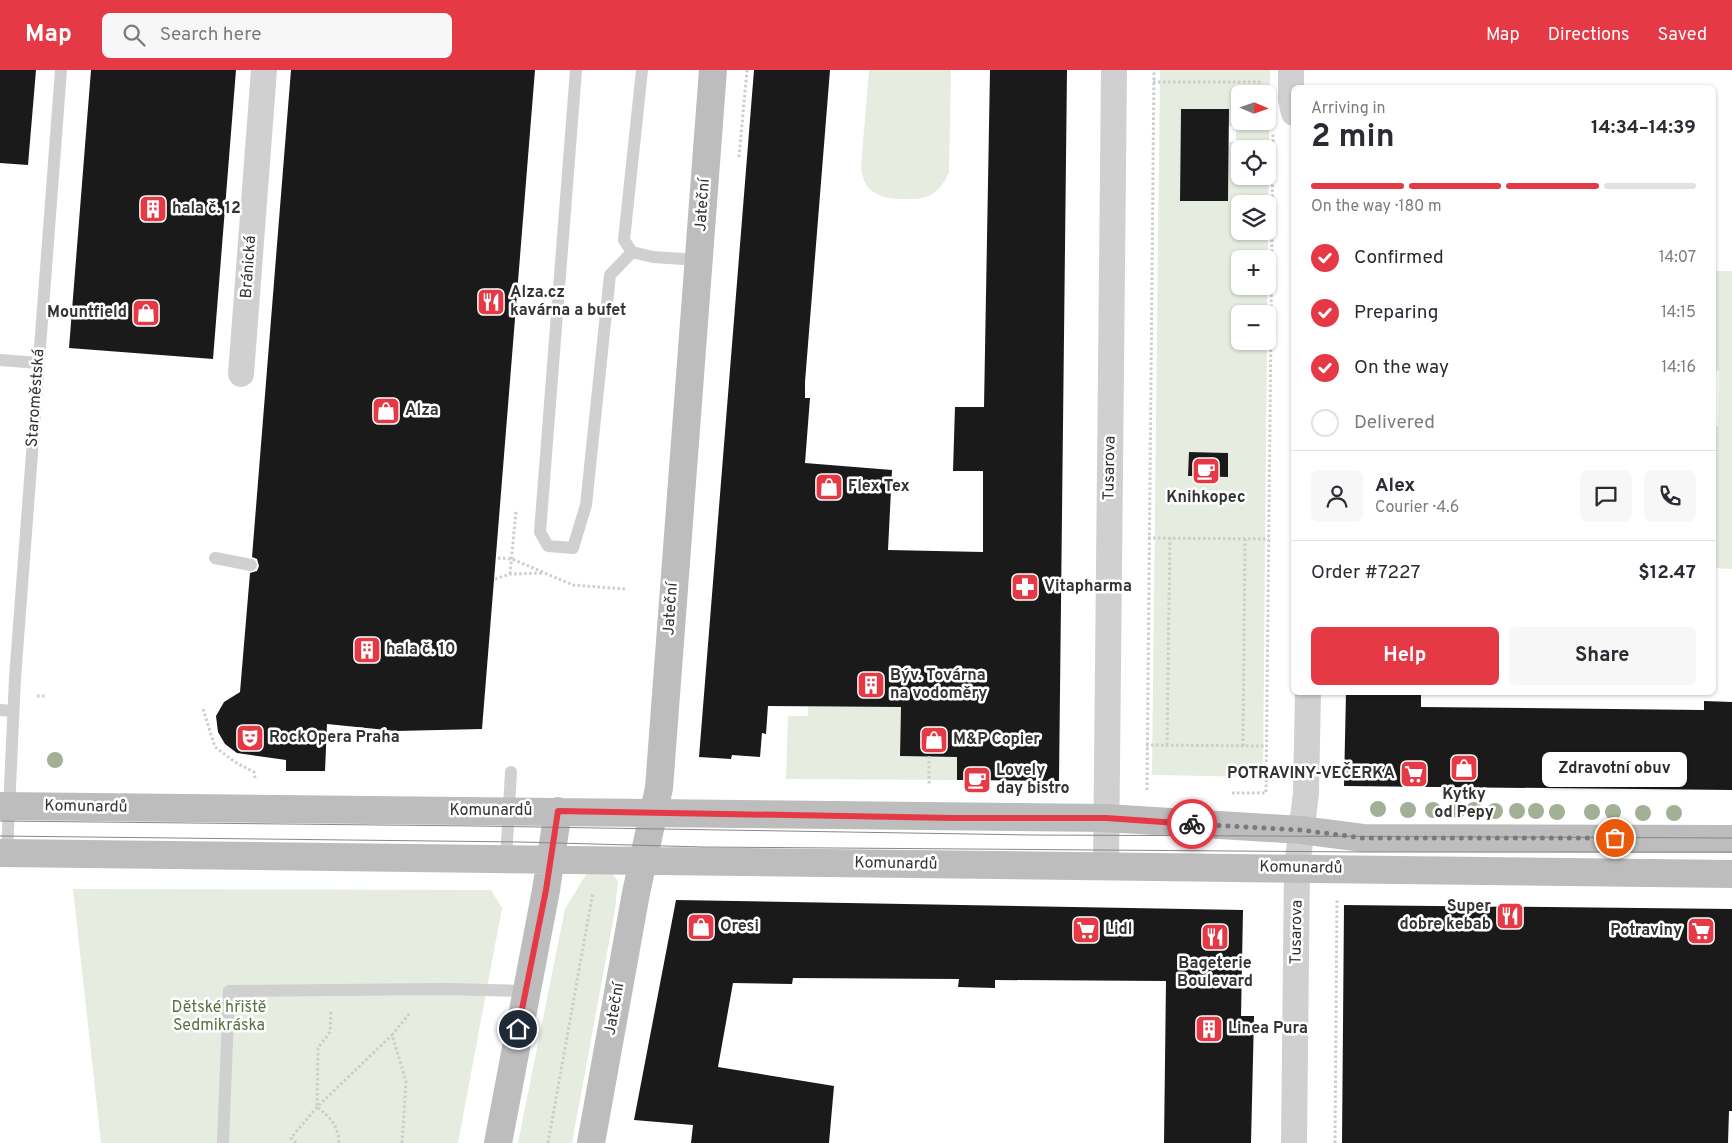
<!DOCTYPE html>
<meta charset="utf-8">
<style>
:root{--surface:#fff;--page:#f7f7f7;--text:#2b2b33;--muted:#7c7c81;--line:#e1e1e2;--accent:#e63946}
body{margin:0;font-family:Overpass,sans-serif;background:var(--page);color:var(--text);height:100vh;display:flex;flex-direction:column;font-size:19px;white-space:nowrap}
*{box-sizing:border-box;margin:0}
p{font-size:16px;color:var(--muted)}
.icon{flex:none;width:28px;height:28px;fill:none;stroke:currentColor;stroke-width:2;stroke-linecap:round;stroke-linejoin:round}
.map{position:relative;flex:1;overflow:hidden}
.sheet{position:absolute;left:1291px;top:15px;width:425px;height:610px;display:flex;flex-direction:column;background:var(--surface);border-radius:8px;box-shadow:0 1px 4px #0004}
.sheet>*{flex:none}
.needle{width:32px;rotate:92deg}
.controls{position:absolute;left:1231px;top:15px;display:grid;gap:10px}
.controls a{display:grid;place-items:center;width:45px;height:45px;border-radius:8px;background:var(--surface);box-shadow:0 1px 4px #0004;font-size:25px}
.pin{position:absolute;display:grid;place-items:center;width:42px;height:42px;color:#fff;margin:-21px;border:2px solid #fff;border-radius:50%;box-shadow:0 1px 5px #0007}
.courier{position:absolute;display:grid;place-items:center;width:50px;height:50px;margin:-25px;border:4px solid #e63946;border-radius:50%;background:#fff;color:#222;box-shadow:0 1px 6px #0007}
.bubble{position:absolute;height:35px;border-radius:8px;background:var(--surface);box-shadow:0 1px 4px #0004;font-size:16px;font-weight:700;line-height:35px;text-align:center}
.summary em{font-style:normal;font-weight:700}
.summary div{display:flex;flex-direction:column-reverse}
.summary{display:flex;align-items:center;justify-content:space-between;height:85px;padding:0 20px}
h1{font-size:32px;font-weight:700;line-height:38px}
.bar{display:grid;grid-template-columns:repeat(4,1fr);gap:8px 5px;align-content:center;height:60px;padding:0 20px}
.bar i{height:6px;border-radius:4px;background:var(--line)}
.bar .on{background:var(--accent)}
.bar p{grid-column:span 4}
.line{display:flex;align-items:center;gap:12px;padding:0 20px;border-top:1px solid var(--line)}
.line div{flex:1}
.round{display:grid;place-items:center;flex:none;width:52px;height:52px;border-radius:8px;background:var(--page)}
ol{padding:0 20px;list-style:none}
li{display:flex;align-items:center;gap:15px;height:55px}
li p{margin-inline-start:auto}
li .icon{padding:5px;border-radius:50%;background:var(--accent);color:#fff;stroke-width:4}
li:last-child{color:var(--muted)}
li i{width:28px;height:28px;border:2px solid var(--line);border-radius:50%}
.button{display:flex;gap:10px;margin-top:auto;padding:10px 20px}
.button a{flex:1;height:58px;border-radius:8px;background:var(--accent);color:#fff;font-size:20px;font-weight:700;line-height:58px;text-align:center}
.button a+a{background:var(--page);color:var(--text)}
header{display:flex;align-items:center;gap:30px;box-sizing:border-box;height:70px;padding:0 25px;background:var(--accent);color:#fff}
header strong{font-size:24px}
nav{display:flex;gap:28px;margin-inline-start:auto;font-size:18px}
.search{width:350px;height:45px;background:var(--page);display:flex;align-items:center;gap:12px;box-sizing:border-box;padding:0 18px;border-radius:8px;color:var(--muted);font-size:19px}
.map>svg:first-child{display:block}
.green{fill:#e6ecdf;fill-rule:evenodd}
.building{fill:#1a1a1a}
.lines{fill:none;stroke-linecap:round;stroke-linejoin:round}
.path{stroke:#cdcdcd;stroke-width:3;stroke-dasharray:2.5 2.5;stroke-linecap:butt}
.lane{stroke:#d0d0d0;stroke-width:12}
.street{stroke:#d0d0d0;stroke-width:26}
.secondary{stroke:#bdbdbd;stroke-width:28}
.tram{stroke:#888;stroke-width:1}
.tree{fill:#a2b095}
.done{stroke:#7a7a7a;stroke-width:5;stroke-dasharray:0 9}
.route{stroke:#e63946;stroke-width:6}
.labels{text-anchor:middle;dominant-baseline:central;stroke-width:5;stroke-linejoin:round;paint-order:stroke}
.street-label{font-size:16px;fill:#333;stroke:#fff}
.poi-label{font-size:16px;font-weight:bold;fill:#333;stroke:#fff;text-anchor:start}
.park-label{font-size:16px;fill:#56703f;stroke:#fff}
</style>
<header>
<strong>Map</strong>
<div class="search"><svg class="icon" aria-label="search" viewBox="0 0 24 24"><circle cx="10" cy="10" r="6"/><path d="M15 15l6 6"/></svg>Search here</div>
<nav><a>Map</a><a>Directions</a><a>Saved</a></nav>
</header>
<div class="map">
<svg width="1732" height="1073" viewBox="0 0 1732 1073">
<rect width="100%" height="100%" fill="#fff"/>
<path class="green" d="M869,0h82l-2,102c-4,9 -9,18 -19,23 -10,5 -19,4 -30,4 -22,-1 -37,-8 -39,-32z
M1160,0h110l-3,244h-27v27h27l-4,436 -111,-2zM1240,24h28v27h-28zM1181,39h48v17h7v15l-7,1 -1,59h-48zM1240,79h28v27h-28zM1240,134h28v27h-28zM1240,189h28v27h-28zM1189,382l39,1v24h-39z
M1714,201h18v298l-18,-1v-142h4l1,-55h-5z
M808,637h93l-1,49 57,1v23l-171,-1 2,-63h20z
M588,801h22l8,10 -3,29 -43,233h-54l47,-234z
M73,819l418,1 11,18 -44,235h-357z"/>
<path class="building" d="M0,0h36l-8,95 -28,-2z
M91,0h145l-23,289 -144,-11z
M291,0h244l-53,659 -86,2 -69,-7 -2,47h-39v-11l-49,-7 -12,-9 -7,-12 -2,-16 8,-14 16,-10 10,-119 7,-2 2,-5 -2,-7 -5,-2z
M754,0h76l-25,312v16h5l-5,65 87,7 -4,80 95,2v-81h-30l2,-64h29l6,-337h77l-8,711 -102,-1v-23l-57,-1 1,-49 -133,-1 -2,28 -4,-1 -2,24 -28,-2 -1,4 -32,-2z
M1181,39h48l-1,92h-48z
M1189,382l39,1v24l-40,-1z
M1346,622h75v15l283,3v-9l28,1v88l-388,-4z
M676,830l567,10 -2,106h13l-3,127h-87l2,-162 -171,-1v8l-37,-1 1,-8 -166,-1 -1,6 -59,-1 -15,84 116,19 -5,57h-138l2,-18 -59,-5z
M1344,835l388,4v202h-3l-1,32h-386z"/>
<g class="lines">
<path class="path" d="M1153,12h110
M739,87l8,-87
M1148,468l121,1
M498,488l14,1 61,26 52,4
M510,504l6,-63
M495,509l15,-5 34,-1
M37,626h10
M203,639l12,38 20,15 19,10 1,6
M1146,675l120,1
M1167,675l3,-207
M1243,676l2,-207
M929,686v30
M1147,720l7,-720
M1232,723h34l7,-660
M331,942l-1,20 -12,16 -1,59c13,10 21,18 22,36
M296,1073l-5,-5 26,-31 75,-72
M402,1073l4,-62 -14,-46 18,-22
M548,1073l45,-251
M1335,1073l2,-245"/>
<path class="lane" d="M576,0l-36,462 8,14 25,2 13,-43 24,-230 22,-23
M642,0l-18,170 8,12 21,5 46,3
M0,290l39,3
M215,488l36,7
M0,640l13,1
M7,783l8,-175 46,-608
M506,789l5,-87
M223,1073l6,-152 216,-2 80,2"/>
<path class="street" d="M1291,0v30l3,13
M241,304l23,-304
M1106,796l8,-796
M1294,1073l3,-276 9,-74 2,-101"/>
<path class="secondary" d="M0,736l1106,12 195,12 62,8 369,1
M0,783l1732,21
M498,1073l48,-253 12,-79
M591,1073l45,-250 23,-105 54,-718"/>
<path class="tram" d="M0,751l476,5 555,9 701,3
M0,766l521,6 182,5 660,5h369"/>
</g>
<g class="tree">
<circle cx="55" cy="690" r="8"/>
<circle cx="1378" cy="739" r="8"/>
<circle cx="1408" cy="740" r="8"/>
<circle cx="1433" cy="740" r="8"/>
<circle cx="1458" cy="740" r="8"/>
<circle cx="1474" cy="740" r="8"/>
<circle cx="1495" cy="741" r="8"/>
<circle cx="1517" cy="741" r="8"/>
<circle cx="1536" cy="741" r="8"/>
<circle cx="1557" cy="742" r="8"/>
<circle cx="1592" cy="742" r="8"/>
<circle cx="1613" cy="742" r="8"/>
<circle cx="1643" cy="743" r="8"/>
<circle cx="1674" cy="743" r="8"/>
</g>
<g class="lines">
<path class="done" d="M1192,754l109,6 62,8h252"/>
<path class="route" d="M518,959l28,-139 12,-79 396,7h152l86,6"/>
</g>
<defs>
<symbol id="building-square" viewBox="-11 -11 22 22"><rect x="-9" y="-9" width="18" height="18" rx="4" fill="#e63946" stroke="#fff"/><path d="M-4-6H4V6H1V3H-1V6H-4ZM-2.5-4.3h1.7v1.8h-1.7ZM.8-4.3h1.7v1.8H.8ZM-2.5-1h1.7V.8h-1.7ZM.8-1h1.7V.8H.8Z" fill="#fff"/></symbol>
<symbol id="restaurant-square" viewBox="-11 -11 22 22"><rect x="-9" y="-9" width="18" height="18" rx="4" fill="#e63946" stroke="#fff"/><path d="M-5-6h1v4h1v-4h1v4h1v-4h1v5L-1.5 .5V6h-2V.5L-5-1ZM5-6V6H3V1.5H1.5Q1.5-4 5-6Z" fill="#fff"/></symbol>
<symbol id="shop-square" viewBox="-11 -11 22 22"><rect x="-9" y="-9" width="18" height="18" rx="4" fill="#e63946" stroke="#fff"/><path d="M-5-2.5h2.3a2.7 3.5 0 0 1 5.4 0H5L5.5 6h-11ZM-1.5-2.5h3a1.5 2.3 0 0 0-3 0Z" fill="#fff"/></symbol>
<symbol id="cafe-square" viewBox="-11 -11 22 22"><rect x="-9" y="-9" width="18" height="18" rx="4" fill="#e63946" stroke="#fff"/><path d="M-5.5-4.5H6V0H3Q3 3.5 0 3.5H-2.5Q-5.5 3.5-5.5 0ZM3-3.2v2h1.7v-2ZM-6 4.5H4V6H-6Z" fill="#fff"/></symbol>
<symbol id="pharmacy-square" viewBox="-11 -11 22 22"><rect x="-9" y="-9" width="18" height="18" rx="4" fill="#e63946" stroke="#fff"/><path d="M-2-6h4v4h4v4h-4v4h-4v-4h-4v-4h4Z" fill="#fff"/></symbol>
<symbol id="theatre-square" viewBox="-11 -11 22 22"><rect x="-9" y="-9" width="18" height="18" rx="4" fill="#e63946" stroke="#fff"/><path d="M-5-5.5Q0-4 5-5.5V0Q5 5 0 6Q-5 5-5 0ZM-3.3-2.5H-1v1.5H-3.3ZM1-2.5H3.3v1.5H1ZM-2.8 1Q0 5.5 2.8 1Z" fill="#fff"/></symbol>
<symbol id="supermarket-square" viewBox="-11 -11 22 22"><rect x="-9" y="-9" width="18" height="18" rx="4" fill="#e63946" stroke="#fff"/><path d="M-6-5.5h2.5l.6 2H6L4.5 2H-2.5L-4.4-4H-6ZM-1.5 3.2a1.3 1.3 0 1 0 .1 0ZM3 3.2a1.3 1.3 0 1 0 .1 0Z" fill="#fff"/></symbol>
</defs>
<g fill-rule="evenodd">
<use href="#building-square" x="137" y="123" width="32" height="32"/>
<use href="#restaurant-square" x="475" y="216" width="32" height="32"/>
<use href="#shop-square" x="130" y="227" width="32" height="32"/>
<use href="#shop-square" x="370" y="325" width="32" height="32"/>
<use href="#cafe-square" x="1190" y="385" width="32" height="32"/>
<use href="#shop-square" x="813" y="401" width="32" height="32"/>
<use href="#pharmacy-square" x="1009" y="501" width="32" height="32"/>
<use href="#building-square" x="351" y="564" width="32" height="32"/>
<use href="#building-square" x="855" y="599" width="32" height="32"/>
<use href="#theatre-square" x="234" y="652" width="32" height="32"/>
<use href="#shop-square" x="918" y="654" width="32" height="32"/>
<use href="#shop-square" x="1448" y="682" width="32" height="32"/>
<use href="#supermarket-square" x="1398" y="688" width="32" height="32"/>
<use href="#cafe-square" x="961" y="694" width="32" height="32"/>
<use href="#restaurant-square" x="1494" y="830" width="32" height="32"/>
<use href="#shop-square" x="685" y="841" width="32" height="32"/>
<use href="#supermarket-square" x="1070" y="844" width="32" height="32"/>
<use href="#supermarket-square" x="1685" y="845" width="32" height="32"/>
<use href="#restaurant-square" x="1199" y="851" width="32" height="32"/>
<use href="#building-square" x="1193" y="943" width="32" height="32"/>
</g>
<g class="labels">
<g class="street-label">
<text transform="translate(703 135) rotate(-86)">Jateční</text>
<text transform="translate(249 197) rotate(-86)">Bránická</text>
<text transform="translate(36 328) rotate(-86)">Staroměstská</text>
<text transform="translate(1110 398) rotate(-89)">Tusarova</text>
<text transform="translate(671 539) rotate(-86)">Jateční</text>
<text transform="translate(86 737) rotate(1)">Komunardů</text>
<text x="491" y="741">Komunardů</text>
<text transform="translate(896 794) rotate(1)">Komunardů</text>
<text transform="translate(1301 798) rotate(1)">Komunardů</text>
<text transform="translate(1297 862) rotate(-89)">Tusarova</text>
<text transform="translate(615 939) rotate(-80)">Jateční</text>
</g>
<g class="poi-label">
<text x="172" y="139">hala č. 12</text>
<text x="510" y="223">Alza.cz<tspan x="510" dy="18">kavárna a bufet</tspan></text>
<text x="127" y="243" text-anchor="end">Mountfield</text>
<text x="405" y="341">Alza</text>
<text x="848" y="417">Flex Tex</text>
<text x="1206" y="428" text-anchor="middle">Knihkopec</text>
<text x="1044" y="517">Vitapharma</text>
<text x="386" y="580">hala č. 10</text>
<text x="890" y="606">Býv. Továrna<tspan x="890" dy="18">na vodoměry</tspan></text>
<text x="269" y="668">RockOpera Praha</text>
<text x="953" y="670">M&amp;P Copier</text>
<text x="996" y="701">Lovely<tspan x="996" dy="18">day bistro</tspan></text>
<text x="1395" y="704" text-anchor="end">POTRAVINY-VEČERKA</text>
<text x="1464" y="725" text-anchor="middle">Kytky<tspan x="1464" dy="18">od Pepy</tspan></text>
<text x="1491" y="837" text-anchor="end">Super<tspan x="1491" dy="18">dobre kebab</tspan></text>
<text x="720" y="857">Oresi</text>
<text x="1105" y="860">Lidl</text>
<text x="1682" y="861" text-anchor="end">Potraviny</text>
<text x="1215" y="894" text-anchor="middle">Bageterie<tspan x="1215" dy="18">Boulevard</tspan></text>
<text x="1228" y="959">Linea Pura</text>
</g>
<g class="park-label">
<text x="219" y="938">Dětské hřiště<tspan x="219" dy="18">Sedmikráska</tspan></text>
</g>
</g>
</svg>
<div class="controls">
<a><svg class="needle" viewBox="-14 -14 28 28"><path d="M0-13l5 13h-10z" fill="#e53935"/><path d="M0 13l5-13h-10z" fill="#7c7c81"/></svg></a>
<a><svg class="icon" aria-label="locate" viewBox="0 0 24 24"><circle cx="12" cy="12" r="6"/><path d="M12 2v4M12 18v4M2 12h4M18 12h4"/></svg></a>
<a><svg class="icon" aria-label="layers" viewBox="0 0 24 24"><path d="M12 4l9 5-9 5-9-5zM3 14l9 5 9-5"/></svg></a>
<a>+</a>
<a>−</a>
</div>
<div class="pin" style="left:1615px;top:768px;background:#ea580c"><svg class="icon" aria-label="bag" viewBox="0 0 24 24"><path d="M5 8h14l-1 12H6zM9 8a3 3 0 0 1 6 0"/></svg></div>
<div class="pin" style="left:518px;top:959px;background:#1f2937"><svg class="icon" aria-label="home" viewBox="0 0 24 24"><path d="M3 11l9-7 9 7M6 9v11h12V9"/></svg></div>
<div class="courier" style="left:1192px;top:754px"><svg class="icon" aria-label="bike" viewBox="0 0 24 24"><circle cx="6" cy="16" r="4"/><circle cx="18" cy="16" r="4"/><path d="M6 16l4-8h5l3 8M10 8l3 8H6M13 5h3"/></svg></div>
<div class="bubble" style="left:1542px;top:682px;width:145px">Zdravotní obuv</div>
<section class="sheet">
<div class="summary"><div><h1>2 min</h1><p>Arriving in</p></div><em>14:34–14:39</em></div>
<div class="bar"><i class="on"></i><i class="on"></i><i class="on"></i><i></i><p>On the way · 180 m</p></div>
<ol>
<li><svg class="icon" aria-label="check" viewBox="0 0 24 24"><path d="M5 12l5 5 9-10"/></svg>Confirmed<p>14:07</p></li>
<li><svg class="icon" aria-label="check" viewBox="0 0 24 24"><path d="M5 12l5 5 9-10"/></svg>Preparing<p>14:15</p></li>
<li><svg class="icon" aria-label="check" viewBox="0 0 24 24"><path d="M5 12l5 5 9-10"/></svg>On the way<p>14:16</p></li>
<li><i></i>Delivered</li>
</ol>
<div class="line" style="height:90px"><a class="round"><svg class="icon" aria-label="person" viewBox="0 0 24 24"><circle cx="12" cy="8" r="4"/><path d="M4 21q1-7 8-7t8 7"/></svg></a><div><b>Alex</b><p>Courier · 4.6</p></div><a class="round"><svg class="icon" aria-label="chat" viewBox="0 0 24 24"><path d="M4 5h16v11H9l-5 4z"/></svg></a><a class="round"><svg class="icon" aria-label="phone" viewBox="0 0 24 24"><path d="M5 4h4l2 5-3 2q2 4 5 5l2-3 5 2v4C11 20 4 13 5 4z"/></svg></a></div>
<div class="line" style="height:65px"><div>Order #7227</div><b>$12.47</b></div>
<div class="button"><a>Help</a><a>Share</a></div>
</section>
</div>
